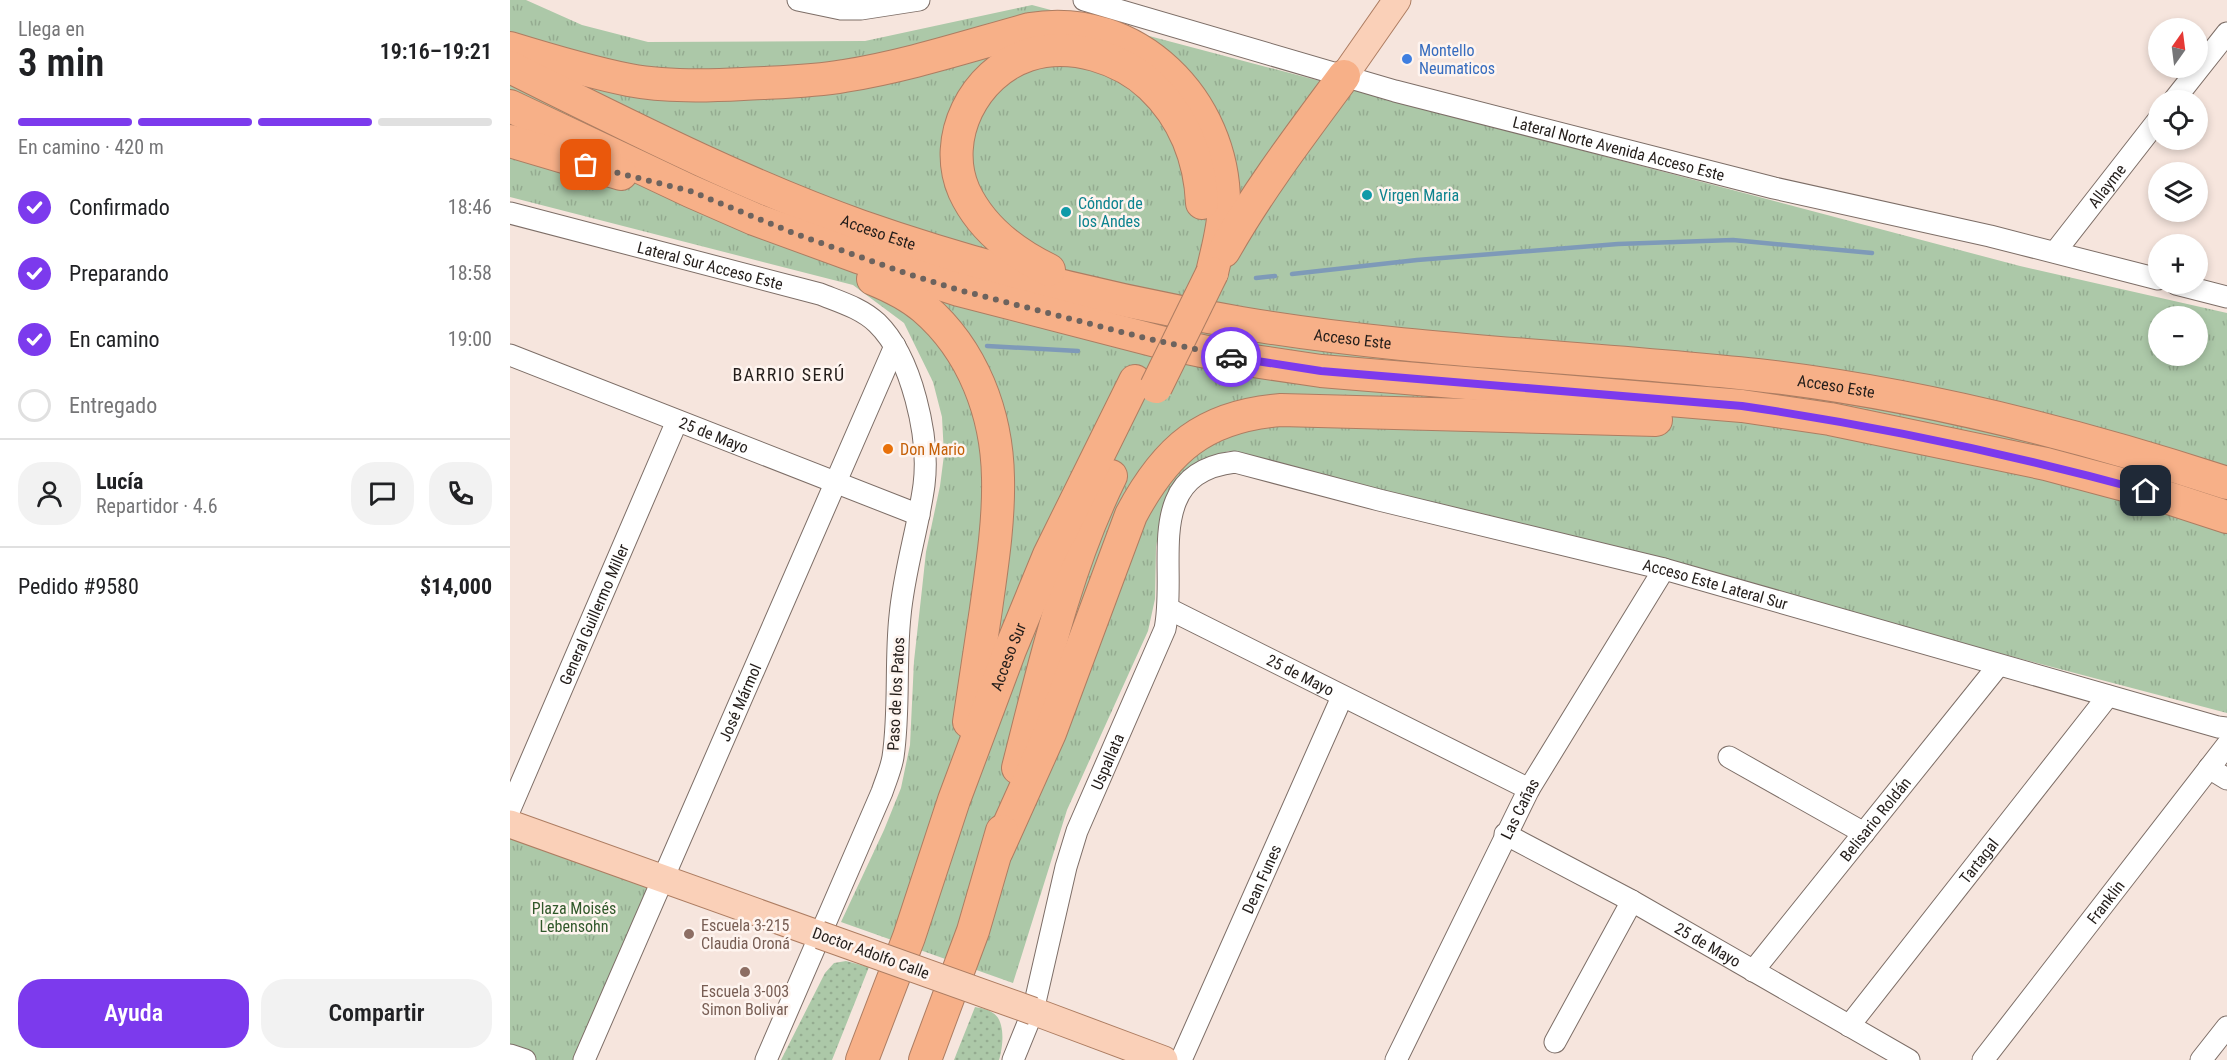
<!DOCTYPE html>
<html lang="es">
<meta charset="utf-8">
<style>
:root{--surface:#fff;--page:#f2f2f2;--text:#202124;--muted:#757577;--line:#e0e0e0;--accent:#7c3aed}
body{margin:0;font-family:"Roboto Condensed",sans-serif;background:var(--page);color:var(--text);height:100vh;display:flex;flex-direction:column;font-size:22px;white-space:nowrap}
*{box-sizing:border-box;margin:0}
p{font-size:20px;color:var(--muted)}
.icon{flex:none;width:33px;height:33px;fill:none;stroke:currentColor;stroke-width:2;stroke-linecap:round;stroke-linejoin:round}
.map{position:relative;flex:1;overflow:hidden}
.drawer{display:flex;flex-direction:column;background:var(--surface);width:510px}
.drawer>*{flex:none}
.needle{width:39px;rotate:14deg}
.tools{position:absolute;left:1638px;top:18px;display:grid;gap:12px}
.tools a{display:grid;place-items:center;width:60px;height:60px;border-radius:50%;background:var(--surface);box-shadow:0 3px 9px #0003;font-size:30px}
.pin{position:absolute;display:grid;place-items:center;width:51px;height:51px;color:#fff;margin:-26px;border-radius:12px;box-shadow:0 3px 9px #0006}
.courier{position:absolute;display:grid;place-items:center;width:60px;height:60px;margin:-30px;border:4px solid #7c3aed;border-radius:50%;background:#fff;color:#222;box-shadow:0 2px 8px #0007}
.overview em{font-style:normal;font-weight:600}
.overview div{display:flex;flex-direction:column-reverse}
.overview{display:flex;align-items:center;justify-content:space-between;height:102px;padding:0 18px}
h1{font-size:39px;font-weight:600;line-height:45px}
.bar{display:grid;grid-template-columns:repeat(4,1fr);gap:9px 6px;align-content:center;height:72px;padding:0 18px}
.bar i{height:8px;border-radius:4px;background:var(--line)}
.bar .on{background:var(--accent)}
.bar p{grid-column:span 4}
.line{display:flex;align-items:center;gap:15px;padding:0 18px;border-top:2px solid var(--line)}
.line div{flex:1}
.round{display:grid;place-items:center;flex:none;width:63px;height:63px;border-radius:24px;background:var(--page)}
ol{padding:0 18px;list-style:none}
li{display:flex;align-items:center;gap:18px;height:66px}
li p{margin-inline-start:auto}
li .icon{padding:6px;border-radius:50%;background:var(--accent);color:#fff;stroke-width:4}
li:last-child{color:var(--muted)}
li i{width:33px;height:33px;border:3px solid var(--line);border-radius:50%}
.button{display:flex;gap:12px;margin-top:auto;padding:12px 18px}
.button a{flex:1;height:69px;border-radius:24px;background:var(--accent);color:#fff;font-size:24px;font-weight:600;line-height:69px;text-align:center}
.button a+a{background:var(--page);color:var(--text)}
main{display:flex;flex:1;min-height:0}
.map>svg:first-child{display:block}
.grass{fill:url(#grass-dots)}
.park{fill:url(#park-tufts);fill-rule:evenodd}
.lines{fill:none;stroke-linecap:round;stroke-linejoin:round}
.stream{stroke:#7e9ab8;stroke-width:4.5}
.minor-casing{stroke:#7d6e67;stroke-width:23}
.major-casing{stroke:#ad7d62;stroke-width:29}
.highway-casing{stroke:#ad7d62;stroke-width:34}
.minor{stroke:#fff;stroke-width:21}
.major{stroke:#fad0b8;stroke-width:27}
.highway{stroke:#f7b088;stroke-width:32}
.major-bridge-casing{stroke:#ad7d62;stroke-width:29;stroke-linecap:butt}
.highway-bridge-casing{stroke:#ad7d62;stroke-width:34;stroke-linecap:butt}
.major-bridge{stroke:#fad0b8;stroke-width:27}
.highway-bridge{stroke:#f7b088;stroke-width:32}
.done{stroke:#6d635e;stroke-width:6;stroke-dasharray:0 10.8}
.route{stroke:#7c3aed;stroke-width:8}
.shop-dot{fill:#3f7fe0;stroke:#fef4ef;stroke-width:2}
.culture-dot{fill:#0f9aa8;stroke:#fef4ef;stroke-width:2}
.food-dot{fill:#e8710a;stroke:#fef4ef;stroke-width:2}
.education-dot{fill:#8d6e63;stroke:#fef4ef;stroke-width:2}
.labels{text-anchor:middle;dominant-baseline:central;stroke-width:5;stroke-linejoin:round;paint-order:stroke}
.shop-label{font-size:16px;fill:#366cbe;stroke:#fef4ef;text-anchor:start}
.street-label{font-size:16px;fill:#231d1a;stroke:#fef4ef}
.culture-label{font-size:16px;fill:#0d838f;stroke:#fef4ef;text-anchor:start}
.food-label{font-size:16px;fill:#c56008;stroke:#fef4ef;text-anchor:start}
.park-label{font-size:16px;fill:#30582a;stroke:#fef4ef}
.education-label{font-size:16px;fill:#785e54;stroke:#fef4ef;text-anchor:start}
.neighbourhood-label{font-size:18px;letter-spacing:1.5px;fill:#231d1a;stroke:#fef4ef}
</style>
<main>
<section class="drawer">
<div class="overview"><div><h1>3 min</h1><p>Llega en</p></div><em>19:16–19:21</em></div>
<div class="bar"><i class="on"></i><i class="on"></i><i class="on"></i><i></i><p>En camino · 420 m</p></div>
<ol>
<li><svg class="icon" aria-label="check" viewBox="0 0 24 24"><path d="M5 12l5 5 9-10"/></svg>Confirmado<p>18:46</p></li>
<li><svg class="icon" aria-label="check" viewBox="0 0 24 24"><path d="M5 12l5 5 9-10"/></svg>Preparando<p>18:58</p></li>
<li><svg class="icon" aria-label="check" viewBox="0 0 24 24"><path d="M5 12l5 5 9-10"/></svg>En camino<p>19:00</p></li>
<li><i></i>Entregado</li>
</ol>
<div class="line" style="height:108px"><a class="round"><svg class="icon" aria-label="person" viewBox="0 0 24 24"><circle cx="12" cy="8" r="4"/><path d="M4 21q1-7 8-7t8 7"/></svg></a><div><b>Lucía</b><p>Repartidor · 4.6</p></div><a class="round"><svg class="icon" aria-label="chat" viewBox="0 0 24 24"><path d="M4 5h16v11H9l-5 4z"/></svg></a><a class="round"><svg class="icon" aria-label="phone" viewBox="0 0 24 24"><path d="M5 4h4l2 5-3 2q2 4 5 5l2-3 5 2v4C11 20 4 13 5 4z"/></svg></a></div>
<div class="line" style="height:78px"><div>Pedido #9580</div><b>$14,000</b></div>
<div class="button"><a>Ayuda</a><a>Compartir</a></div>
</section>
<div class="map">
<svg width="1717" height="1060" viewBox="0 0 1717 1060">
<defs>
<pattern id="grass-dots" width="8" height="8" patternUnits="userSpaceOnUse" patternTransform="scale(1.5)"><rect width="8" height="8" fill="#acc8a8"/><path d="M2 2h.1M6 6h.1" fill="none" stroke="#94ab90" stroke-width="1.8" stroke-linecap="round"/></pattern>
<pattern id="park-tufts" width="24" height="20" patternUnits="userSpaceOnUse" patternTransform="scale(1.5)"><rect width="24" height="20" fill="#acc8a8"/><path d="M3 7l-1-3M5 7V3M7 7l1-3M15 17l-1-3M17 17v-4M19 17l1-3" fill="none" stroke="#94ab90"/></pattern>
</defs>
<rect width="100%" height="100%" fill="#f6e5dd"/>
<path class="grass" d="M336,961l23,6 -37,93h-51l44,-87 9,-10z
M465,1007c6,1 13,2 18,6 13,8 10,34 6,47h-45z"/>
<path class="park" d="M0,0h16l56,25 66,17 217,-1 167,-36 988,261 207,47v400l-998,-262 -27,8 -16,13 -17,21 -8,25 -5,29 -1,52 -7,32 -81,179 -54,173 -172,-61 43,-92 17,-42 9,-43 4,-84 8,-72 4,-37 14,-66 4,-31 -2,-38 -9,-35 -29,-59 -51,-38 -343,-88zM1648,316h40v40h-40z
M0,826l150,54 -77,180h-53l-20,-7z"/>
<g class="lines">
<path class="stream" d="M782,274l125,-14 201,-16 115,-4 139,13
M746,278l19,-2
M477,346l91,5"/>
<defs>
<g id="minor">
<path d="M288,0l43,9h20l58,-9"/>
<path id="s1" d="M574,0l311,91 379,97 216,48 168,43"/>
<path d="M1664,100l53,-67"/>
<path id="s2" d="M0,213l310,81c20,8 41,14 57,29 35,34 53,115 47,162 -6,44 -20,86 -24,131 -5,46 0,94 -7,141 -2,12 -7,23 -11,35l-116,268"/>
<path id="s3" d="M1545,252l103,-132"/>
<path d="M1666,284l51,13"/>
<path id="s4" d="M0,355l409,160"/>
<path id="s5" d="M659,609l360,180"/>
<path d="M1219,757l135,76"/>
<path d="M1699,768l18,11"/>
<path id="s6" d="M0,809l167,-388"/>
<path id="s7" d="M995,834l127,67 277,159"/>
<path id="s8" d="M1243,971l245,-305"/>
<path id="s9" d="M1339,1026l259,-330"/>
<path d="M1045,1042l77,-141"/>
<path d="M0,1055l15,5"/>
<path id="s10" d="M74,1060l311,-714"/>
<path id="s11" d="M503,1060l20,-49 33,-144 11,-36 88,-202c13,-62 -24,-156 70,-167l144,38 285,69 554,158 9,1"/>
<path id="s12" d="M671,1060l161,-363"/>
<path id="s13" d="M886,1060l133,-271 135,-220"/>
<path id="s14" d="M1473,1060l244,-315"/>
<path d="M1691,1060l26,-33"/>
</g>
<path id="major" d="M834,76l53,-76
M0,824l310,111
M523,1011l131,49"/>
<g id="highway">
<path d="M0,48c39,12 79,24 119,32 37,7 77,6 114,4 34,-2 68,-2 101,-8 63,-10 124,-30 186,-47 106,-18 195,72 194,176 0,23 -7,45 -12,68"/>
<path id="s15" d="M0,67c115,57 230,116 350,159 123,43 253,75 381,97 171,29 344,33 516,52 160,18 317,58 470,108"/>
<path d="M0,106l180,85 64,28 104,38 101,33 205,53 76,16 81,12 421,35 88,13 216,45 101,27 80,26"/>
<path d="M0,141l111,33"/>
<path d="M714,251c35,-62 78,-118 120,-175"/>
<path d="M539,270c-35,-17 -68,-42 -85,-79 -23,-53 10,-118 64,-136 22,-7 46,-6 67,0 21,6 40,16 56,31 33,31 49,73 51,117"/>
<path d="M363,279c17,7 36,16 51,29 49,42 73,106 74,170 1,44 -6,88 -12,131 -6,38 -11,75 -17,113"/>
<path d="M508,768c25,-98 48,-201 93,-292"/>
<path d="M487,851l53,-118 81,-218c35,-66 73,-99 150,-105l375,10"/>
<path id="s16" d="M352,1060l47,-123 45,-137 56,-150 39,-95 86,-174"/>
<path d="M415,1060l48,-129 29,-100"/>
</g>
</defs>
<use href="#minor" class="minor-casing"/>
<use href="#major" class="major-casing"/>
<use href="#highway" class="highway-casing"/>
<use href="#minor" class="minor"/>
<use href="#major" class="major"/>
<use href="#highway" class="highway"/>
<defs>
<path id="major-bridge" d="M310,935l213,76"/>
<path id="highway-bridge" d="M646,387l56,-114"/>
</defs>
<use href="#major-bridge" class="major-bridge-casing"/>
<use href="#highway-bridge" class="highway-bridge-casing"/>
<use href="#major-bridge" class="major-bridge"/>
<use href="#highway-bridge" class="highway-bridge"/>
</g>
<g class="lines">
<path class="done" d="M76,165l104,26 106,43 112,40 51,16 186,48 86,19"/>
<path class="route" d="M721,357l90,14 421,35c136,20 272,49 404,85"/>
</g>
<circle class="shop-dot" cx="897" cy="59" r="6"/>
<g class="culture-dot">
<circle cx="857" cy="195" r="6"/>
<circle cx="556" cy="212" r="6"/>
</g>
<circle class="food-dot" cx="378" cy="449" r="6"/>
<g class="education-dot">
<circle cx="179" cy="934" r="6"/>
<circle cx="235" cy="972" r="6"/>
</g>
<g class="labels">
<g class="shop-label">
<text x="909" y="50">Montello<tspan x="909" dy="18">Neumaticos</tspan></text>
</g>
<g class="street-label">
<text stroke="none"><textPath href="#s1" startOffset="555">Lateral Norte Avenida Acceso Este</textPath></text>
<text stroke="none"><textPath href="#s3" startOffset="84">Allayme</textPath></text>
<text stroke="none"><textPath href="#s15" startOffset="404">Acceso Este</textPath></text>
<text stroke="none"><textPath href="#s2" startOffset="207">Lateral Sur Acceso Este</textPath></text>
<text stroke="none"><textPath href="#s15" startOffset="891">Acceso Este</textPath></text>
<text stroke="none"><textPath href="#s15" startOffset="1377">Acceso Este</textPath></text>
<text stroke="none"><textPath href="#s4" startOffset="219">25 de Mayo</textPath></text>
<text stroke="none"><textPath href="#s11" startOffset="1158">Acceso Este Lateral Sur</textPath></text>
<text stroke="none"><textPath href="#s6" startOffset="212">General Guillermo Miller</textPath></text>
<text stroke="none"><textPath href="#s16" startOffset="429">Acceso Sur</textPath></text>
<text stroke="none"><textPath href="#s5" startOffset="147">25 de Mayo</textPath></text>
<text transform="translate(386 694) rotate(-87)">Paso de los Patos</text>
<text stroke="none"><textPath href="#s10" startOffset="390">José Mármol</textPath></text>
<text stroke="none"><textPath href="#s11" startOffset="314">Uspallata</textPath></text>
<text stroke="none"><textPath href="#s13" startOffset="280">Las Cañas</textPath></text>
<text stroke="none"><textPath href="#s8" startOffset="195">Belisario Roldán</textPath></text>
<text stroke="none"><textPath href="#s9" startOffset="210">Tartagal</textPath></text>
<text stroke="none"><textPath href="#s12" startOffset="198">Dean Funes</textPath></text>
<text stroke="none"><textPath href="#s14" startOffset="200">Franklin</textPath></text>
<text stroke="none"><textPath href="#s7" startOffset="231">25 de Mayo</textPath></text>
<text transform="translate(361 953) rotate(20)">Doctor Adolfo Calle</text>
</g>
<g class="culture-label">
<text x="869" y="195">Virgen Maria</text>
<text x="568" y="203">Cóndor de<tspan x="568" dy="18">los Andes</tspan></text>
</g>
<g class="food-label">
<text x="390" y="449">Don Mario</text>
</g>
<g class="park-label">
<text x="64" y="908">Plaza Moisés<tspan x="64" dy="18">Lebensohn</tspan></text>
</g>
<g class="education-label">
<text x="191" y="925">Escuela 3-215<tspan x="191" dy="18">Claudia Oroná</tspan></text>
<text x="235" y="991" text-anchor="middle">Escuela 3-003<tspan x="235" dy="18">Simon Bolivar</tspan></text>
</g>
<g class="neighbourhood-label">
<text x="279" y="374">BARRIO SERÚ</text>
</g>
</g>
</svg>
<div class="tools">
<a><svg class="needle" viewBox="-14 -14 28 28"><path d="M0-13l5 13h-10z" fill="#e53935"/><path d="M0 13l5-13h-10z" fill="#757577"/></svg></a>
<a><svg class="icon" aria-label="locate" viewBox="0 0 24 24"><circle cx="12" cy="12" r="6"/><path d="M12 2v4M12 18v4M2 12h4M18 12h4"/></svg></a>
<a><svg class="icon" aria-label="layers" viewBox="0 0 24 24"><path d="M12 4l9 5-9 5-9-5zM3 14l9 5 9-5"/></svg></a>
<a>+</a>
<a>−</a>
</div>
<div class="pin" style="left:76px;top:165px;background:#ea580c"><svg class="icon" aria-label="bag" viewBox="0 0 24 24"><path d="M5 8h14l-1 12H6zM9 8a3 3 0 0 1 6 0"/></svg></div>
<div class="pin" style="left:1636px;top:491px;background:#1f2937"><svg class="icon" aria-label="home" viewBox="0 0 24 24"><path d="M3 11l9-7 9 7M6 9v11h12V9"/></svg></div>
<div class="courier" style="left:721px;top:357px"><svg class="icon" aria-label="car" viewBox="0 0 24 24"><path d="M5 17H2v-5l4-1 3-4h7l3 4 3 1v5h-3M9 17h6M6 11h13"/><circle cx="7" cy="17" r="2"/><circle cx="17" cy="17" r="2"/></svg></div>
</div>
</main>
